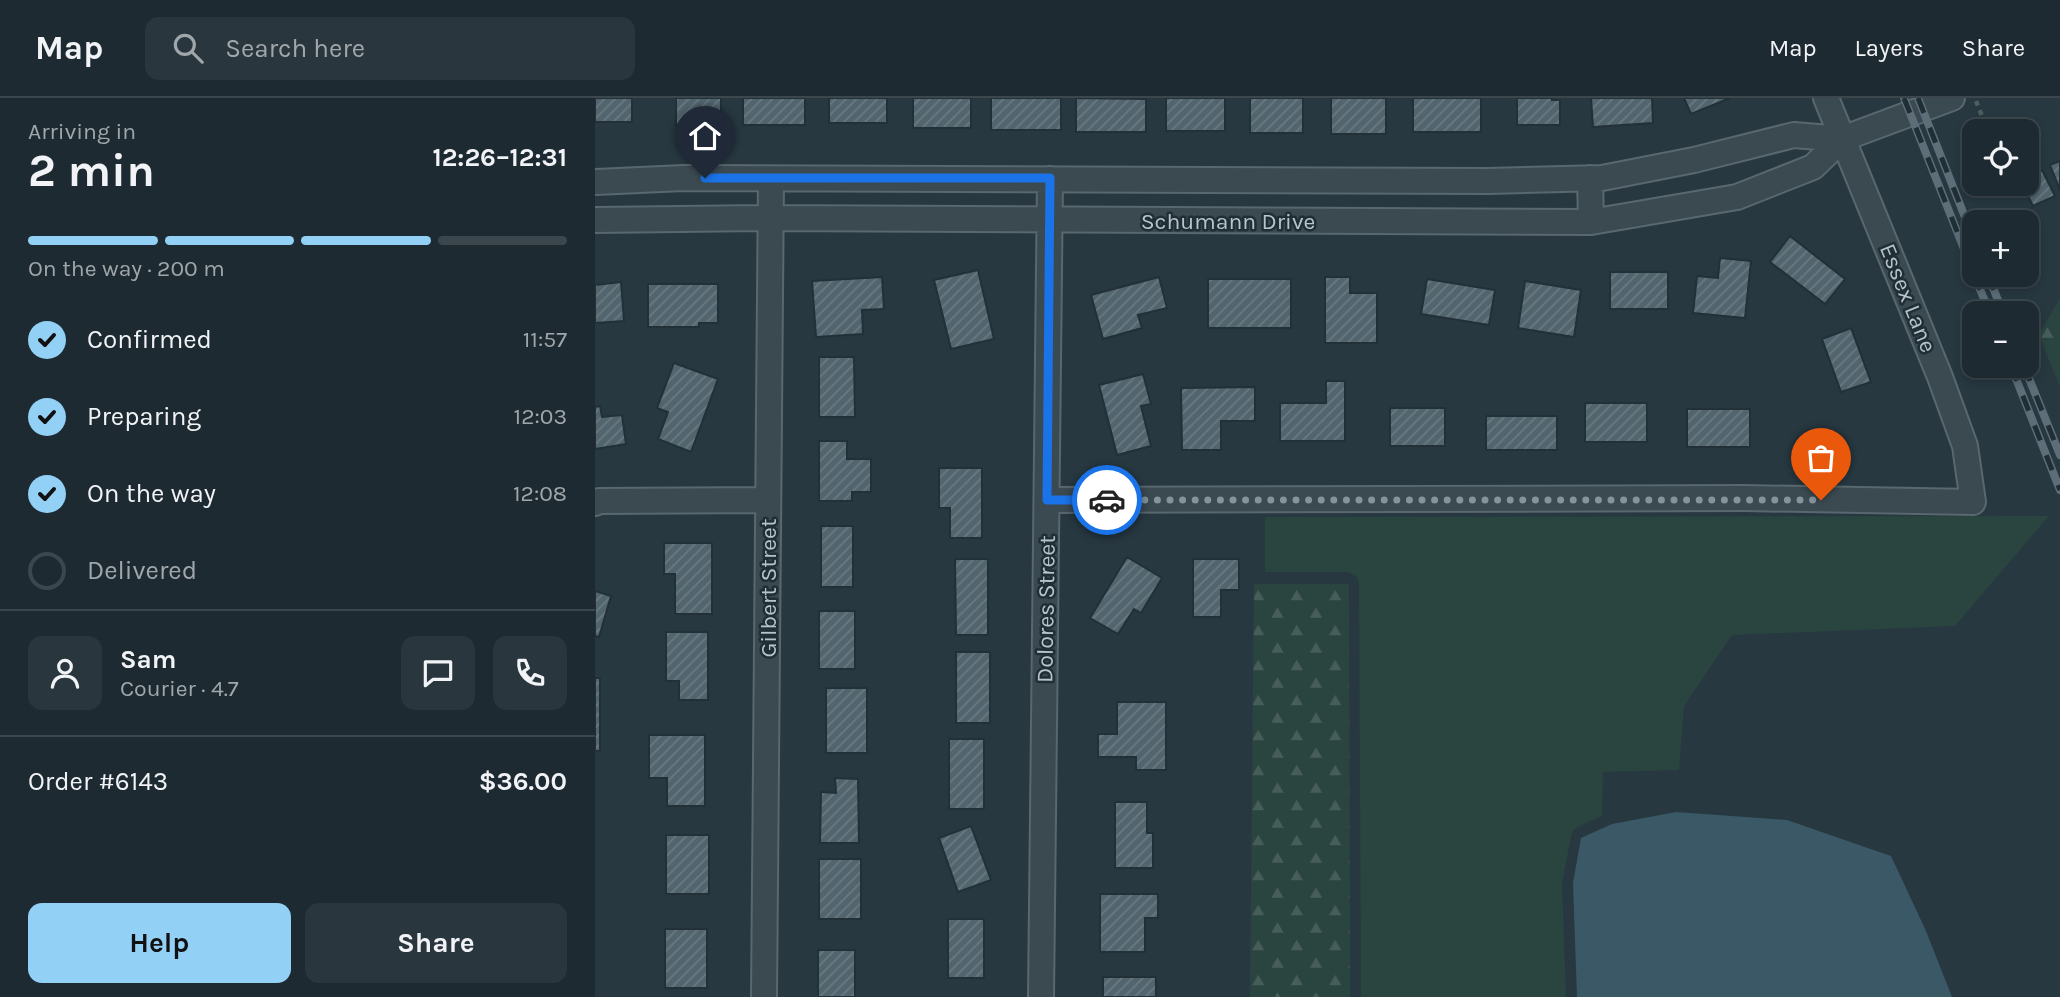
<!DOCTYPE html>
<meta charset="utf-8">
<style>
:root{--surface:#1d2a31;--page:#2a363d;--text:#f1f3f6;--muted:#a0a7ab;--line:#3b464d;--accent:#92d0f6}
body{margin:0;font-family:Karla,sans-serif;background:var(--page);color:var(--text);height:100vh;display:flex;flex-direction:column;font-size:26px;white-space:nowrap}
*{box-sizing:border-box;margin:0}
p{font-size:23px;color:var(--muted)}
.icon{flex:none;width:38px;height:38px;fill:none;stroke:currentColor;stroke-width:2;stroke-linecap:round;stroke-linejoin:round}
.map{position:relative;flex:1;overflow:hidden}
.drawer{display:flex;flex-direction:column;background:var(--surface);width:595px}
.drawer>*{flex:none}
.fabs{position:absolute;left:1367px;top:21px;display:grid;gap:14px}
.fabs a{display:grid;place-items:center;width:77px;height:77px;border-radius:14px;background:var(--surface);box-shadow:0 4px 10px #0003,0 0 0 2px var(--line);font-size:35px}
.pin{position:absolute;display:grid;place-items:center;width:60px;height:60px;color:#fff;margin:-72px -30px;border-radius:50% 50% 50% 0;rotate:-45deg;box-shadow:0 0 7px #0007}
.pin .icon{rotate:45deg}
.courier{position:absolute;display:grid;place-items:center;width:70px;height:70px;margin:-35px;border:5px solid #1a73e8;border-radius:50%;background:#fff;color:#222;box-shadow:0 2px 9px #0007}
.summary em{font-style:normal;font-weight:700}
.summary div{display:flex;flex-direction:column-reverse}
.summary{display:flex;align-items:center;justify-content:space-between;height:119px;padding:0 28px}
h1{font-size:46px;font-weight:700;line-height:52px}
.bar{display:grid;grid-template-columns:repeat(4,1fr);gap:10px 7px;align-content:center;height:84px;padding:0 28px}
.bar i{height:9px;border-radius:5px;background:var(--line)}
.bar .active{background:var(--accent)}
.bar p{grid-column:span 4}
.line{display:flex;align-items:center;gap:18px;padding:0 28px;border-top:2px solid var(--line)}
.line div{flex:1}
.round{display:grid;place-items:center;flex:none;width:74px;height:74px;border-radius:14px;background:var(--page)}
ol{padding:0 28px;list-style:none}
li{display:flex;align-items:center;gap:21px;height:77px}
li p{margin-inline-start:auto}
li .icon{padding:7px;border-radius:50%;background:var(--accent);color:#111;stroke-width:4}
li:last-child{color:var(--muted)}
li i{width:38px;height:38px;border:4px solid var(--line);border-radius:50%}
.primary-button{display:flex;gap:14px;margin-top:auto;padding:14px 28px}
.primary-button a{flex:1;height:80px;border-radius:14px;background:var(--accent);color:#111;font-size:28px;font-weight:700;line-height:80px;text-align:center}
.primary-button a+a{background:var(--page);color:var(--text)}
header{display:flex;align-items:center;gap:42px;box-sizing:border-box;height:98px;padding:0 35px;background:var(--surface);border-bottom:2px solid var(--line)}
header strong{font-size:33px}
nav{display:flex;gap:38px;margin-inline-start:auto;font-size:24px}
.search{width:490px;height:63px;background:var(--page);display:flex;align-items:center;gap:18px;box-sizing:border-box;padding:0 24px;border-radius:14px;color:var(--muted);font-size:26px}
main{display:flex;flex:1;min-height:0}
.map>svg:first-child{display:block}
.grass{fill:#2a4440}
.forest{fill:url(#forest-firs)}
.water{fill:#3b5867}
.building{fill:url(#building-hatch);stroke:#223038;stroke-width:2}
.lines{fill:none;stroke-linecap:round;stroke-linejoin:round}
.minor-casing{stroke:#59676e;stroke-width:28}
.path{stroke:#49605d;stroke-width:4.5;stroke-dasharray:5 5;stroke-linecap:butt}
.minor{stroke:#3b4951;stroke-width:24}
.rail-casing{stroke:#5d6e78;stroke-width:8}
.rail{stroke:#202e36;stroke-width:5;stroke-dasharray:16;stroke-linecap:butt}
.done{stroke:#85939b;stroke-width:7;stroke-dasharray:0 12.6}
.route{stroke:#1a73e8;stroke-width:9}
.labels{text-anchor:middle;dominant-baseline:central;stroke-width:5;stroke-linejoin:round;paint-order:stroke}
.street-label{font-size:23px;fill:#b8c4cb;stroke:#202e36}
</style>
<header>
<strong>Map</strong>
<div class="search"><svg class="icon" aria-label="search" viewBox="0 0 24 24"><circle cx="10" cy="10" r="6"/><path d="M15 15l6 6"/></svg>Search here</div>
<nav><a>Map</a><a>Layers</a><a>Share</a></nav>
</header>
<main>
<section class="drawer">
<div class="summary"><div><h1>2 min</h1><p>Arriving in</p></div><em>12:26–12:31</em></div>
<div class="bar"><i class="active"></i><i class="active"></i><i class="active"></i><i></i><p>On the way · 200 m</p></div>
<ol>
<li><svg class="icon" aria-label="check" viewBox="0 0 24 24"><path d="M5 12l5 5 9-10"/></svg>Confirmed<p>11:57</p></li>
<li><svg class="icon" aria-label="check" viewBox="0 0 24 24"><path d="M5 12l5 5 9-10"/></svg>Preparing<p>12:03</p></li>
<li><svg class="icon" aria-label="check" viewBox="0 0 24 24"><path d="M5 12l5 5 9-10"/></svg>On the way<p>12:08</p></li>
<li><i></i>Delivered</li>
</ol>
<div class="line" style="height:126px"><a class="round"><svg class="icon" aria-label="person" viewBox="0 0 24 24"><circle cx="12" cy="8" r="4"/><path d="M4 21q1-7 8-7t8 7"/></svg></a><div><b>Sam</b><p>Courier · 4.7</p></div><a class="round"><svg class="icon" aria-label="chat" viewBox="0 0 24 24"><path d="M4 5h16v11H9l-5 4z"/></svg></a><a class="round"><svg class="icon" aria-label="phone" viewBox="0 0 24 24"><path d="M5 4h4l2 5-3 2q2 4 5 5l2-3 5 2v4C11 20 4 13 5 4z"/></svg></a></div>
<div class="line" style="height:91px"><div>Order #6143</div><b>$36.00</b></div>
<div class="primary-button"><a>Help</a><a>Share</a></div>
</section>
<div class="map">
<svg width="1465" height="899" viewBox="0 0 1465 899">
<defs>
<pattern id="forest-firs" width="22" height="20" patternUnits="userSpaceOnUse" patternTransform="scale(1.75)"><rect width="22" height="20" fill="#2a4440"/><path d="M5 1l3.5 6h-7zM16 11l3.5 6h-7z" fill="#475d5a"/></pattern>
<pattern id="building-hatch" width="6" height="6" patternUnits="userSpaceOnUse" patternTransform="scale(1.75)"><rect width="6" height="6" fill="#52656e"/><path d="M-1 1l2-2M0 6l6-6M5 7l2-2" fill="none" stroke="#697981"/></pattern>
</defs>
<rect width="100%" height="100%" fill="#273841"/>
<path class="grass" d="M1454,418l-94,110 -223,9 -48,71 -5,64 -76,2 -1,44 -25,11 -5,5 -10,51 4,114h-205l-2,-413 -2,-7 -9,-5h-83v-55z"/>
<path class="forest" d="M1465,200v89l-21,-52z
M659,486h95l1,413h-100z"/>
<path class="water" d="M1081,714l111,8 104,36 35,75 26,66h-375l-4,-114 8,-45 31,-14z"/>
<path class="building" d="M0,0h37v24h-37z
M81,0h45v27h-45z
M148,0h62v27h-62z
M234,0h58v25h-58z
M318,0h58v30h-58z
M396,0h70v32h-70z
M481,0l70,1v33h-70z
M571,0h59v33h-59z
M655,0h53v35h-53z
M736,0h55v36h-55z
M818,0h68v34h-68z
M922,0h35v2h8v25h-43z
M996,0h61l1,25 -60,4z
M1089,0h46l-39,16z
M1465,63v29l-10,-25z
M1447,72l13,26 -22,10 -11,-22h5v-6z
M1195,138l55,43 -20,25 -55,-42z
M1125,160l31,3 -6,57 -52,-5 4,-37 21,2z
M383,172l16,69 -43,10 -17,-69z
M1015,174h58v37h-58z
M287,179l2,32 -22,1 1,24 -47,3 -4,-56z
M564,179l8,31 -29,7 4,13 -39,11 -12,-44z
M730,179h25v16h27v50h-52z
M613,181h83v49h-83z
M832,181l68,11 -6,35 -68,-11z
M930,183l56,9 -7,47 -56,-9z
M26,184l3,39 -29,2v-38z
M53,186h70v39h-19v4h-51z
M1256,230l20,54 -30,10 -19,-53z
M224,259h35l1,60h-36z
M79,265l44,16 -27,73 -33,-13 10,-27 -11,-4z
M548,276l8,30 -10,2 10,40 -34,9 -18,-70z
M731,283h19v60h-65v-38h46z
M660,289v34h-34v29h-39l-1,-62z
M990,305h62v39h-62z
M5,308l2,11 20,-2 4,29 -31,5v-42z
M795,310h55v38h-55z
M1092,311h63v38h-63z
M891,318h71v34h-71z
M224,343h28v18h24v33h-19v9h-33z
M344,370h43v70h-32v-30h-11z
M226,428h32v61h-32z
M69,445h48v71h-37v-40h-11z
M532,459l35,21 -21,35 -7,-4 -16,25 -28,-16z
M360,461h33v76h-32z
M598,461h46v31h-18v27h-28z
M0,493l16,5 -12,41 -4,-1z
M224,513h36v58h-36z
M71,534h42v68h-29v-19h-13z
M361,554h34v71h-34z
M0,580h5v73h-5z
M231,590h41v65h-41z
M522,604h49v68h-30v-13h-38v-23h19z
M54,637h56v71h-38v-28h-18z
M354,641h35v70h-35z
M240,680l23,1 1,64h-39l1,-51 15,1z
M520,704h32v31h6v35h-38z
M376,728l20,54 -33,12 -19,-54z
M71,737h43v59h-43z
M224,761h42v60h-42z
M505,796h58v24h-13v34h-45z
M353,821h36v59h-36z
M70,831h42v59h-42z
M223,852h37v47h-37z
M508,879h53v20h-53z"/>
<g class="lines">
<defs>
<path id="minor" d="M995,80l1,44
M0,84l89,-4 803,3 115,-3 92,-18 100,-25 48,4
M0,122l175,-2 821,4 146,-25 76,-30 29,-28 110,-41
M452,402l697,-2 229,4 -8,-56 -25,-69 -114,-279
M0,405l4,-2 169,-1
M169,899l7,-818
M446,899l9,-818"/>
</defs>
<use href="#minor" class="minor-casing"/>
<path class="path" d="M1381,3l10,25"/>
<use href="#minor" class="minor"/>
<defs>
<path id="rail" d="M1309,0l70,176
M1323,0l56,142
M1379,177l16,38
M1393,177l15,38
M1416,268l49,124
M1429,268l36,89"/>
</defs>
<use href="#rail" class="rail-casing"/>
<use href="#rail" class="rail"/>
</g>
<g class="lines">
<path class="done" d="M512,402h714"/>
<path class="route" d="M110,80h345l-3,322h60"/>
</g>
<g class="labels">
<g class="street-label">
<text x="633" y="123">Schumann Drive</text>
<text transform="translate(1313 200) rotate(68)">Essex Lane</text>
<text transform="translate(173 490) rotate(-90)">Gilbert Street</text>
<text transform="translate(451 511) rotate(-89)">Dolores Street</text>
</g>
</g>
</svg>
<div class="fabs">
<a><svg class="icon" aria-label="locate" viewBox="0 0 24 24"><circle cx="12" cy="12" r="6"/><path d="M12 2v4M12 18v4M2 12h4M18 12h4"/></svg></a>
<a>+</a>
<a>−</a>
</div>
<div class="pin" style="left:1226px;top:402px;background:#ea580c"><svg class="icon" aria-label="bag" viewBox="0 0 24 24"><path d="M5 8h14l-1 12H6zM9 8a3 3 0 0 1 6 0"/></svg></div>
<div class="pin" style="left:110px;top:80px;background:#1f2937"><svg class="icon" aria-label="home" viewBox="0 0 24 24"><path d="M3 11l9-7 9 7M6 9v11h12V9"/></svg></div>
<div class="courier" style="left:512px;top:402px"><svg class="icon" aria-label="car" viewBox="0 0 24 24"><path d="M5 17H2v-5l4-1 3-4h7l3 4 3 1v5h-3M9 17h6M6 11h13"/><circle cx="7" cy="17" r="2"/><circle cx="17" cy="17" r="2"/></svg></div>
</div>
</main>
